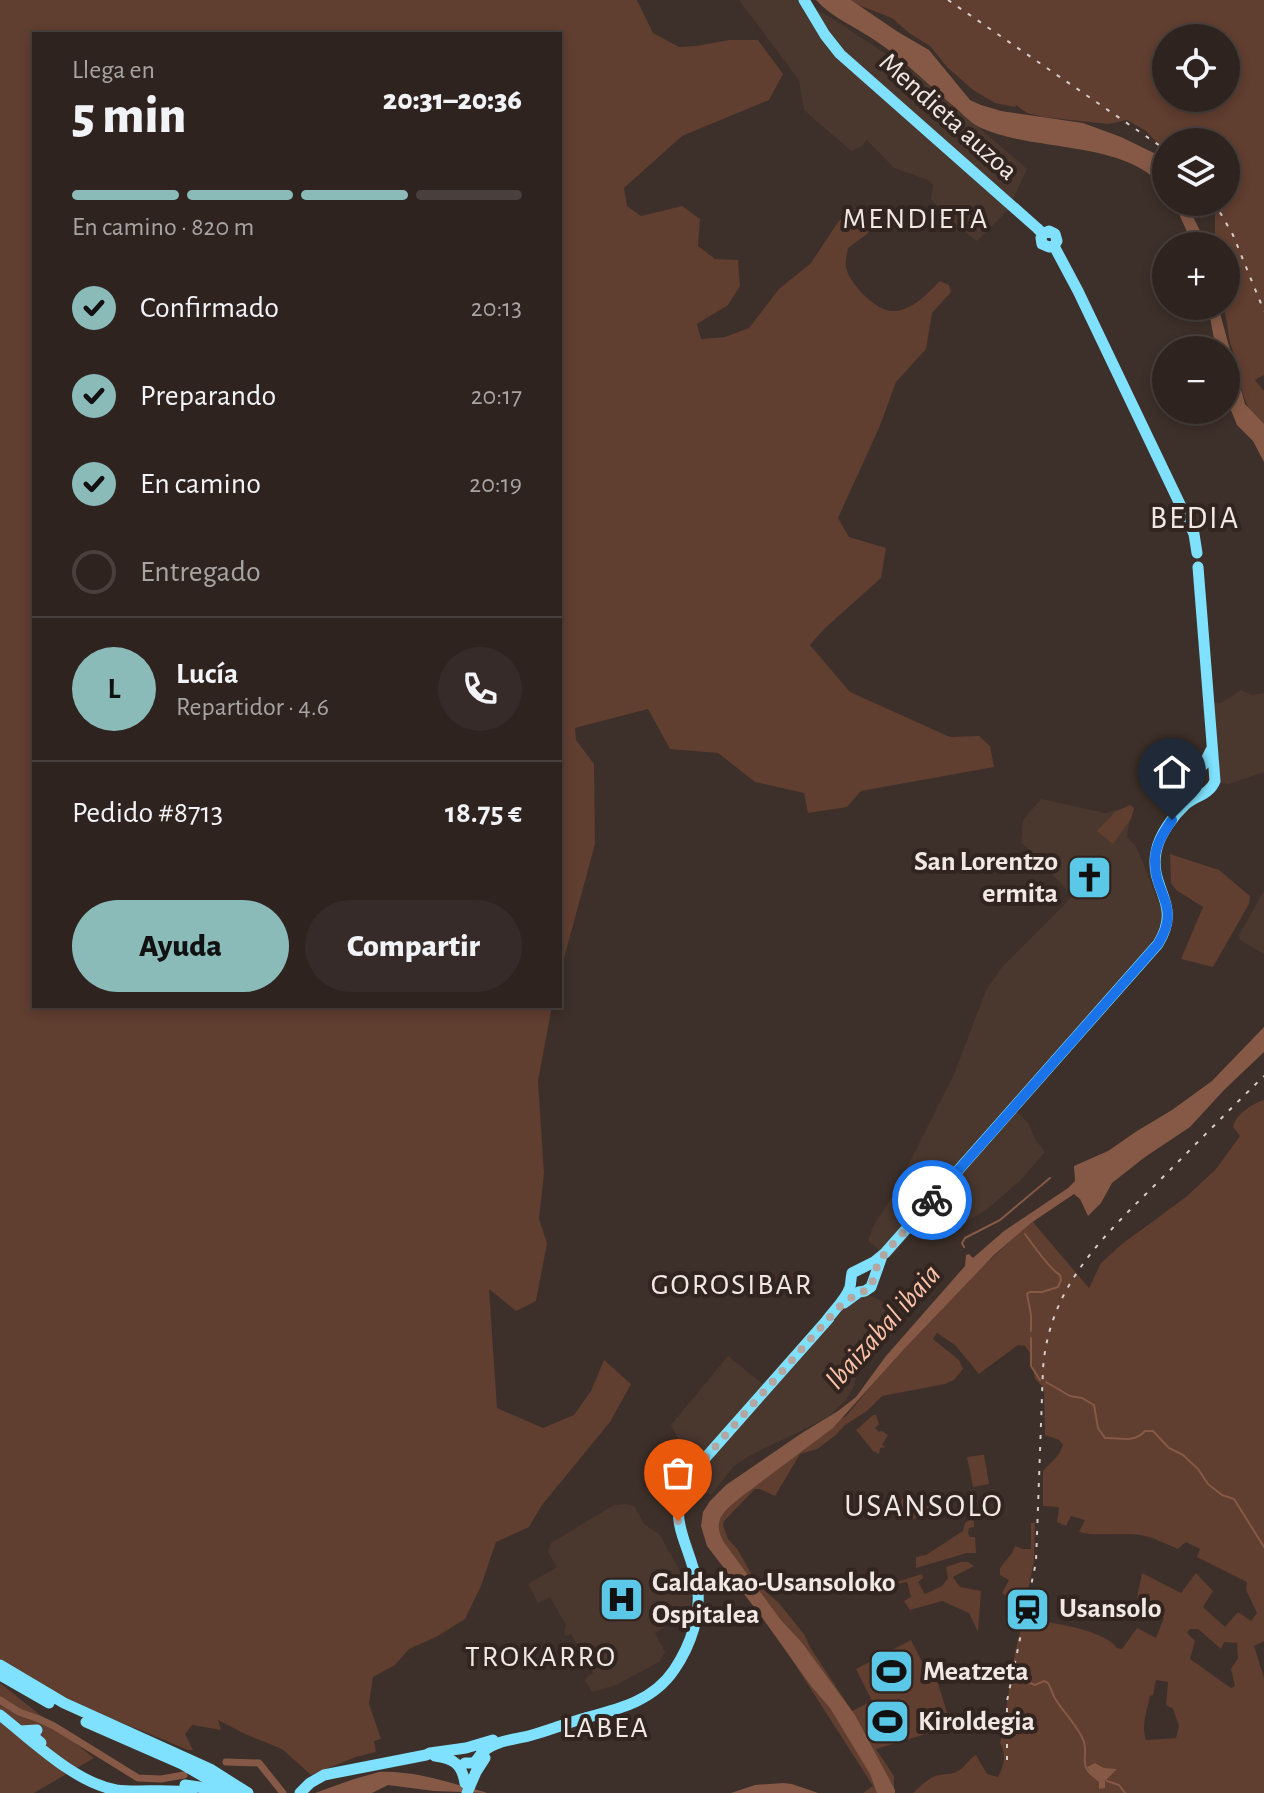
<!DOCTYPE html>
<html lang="es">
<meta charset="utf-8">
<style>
:root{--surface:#2e231f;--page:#362b28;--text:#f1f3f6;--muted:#a7a4a4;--line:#49403d;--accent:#8bbbb9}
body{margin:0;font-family:"Alegreya Sans",sans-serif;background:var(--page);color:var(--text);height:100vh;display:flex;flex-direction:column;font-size:30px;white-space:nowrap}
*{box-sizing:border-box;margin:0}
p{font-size:26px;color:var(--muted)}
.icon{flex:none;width:44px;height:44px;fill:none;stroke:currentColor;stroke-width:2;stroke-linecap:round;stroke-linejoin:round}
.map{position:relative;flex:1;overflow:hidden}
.sheet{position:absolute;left:32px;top:32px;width:530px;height:976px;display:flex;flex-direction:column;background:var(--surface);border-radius:0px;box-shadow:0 4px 12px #0003,0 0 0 2px var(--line)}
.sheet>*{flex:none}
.fabs{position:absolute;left:1152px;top:24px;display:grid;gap:16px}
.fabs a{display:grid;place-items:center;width:88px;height:88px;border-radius:50%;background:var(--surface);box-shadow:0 4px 12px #0003,0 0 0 2px var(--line);font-size:40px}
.pin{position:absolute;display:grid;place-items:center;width:68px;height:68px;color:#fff;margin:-82px -34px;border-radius:50% 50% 50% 0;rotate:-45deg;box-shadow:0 0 8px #0007}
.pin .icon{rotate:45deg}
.courier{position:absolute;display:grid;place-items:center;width:80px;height:80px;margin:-40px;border:6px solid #1a73e8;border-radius:50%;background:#fff;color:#222;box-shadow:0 2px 10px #0007}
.head em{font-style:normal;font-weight:800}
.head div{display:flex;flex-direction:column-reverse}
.head{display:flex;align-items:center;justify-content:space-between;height:136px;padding:0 40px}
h1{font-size:52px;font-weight:800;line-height:60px}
.bar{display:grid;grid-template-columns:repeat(4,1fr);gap:12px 8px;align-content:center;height:96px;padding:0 40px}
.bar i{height:10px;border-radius:6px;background:var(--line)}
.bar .active{background:var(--accent)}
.bar p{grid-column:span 4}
.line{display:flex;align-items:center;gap:20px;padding:0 40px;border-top:2px solid var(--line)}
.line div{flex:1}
.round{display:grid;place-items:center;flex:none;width:84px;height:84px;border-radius:42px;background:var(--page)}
ol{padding:0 40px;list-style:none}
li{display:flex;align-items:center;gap:24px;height:88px}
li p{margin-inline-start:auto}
li .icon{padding:8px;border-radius:50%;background:var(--accent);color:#111;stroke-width:4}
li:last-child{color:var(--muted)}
li i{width:44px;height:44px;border:4px solid var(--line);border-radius:50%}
.button{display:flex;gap:16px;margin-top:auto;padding:16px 40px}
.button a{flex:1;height:92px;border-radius:48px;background:var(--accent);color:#111;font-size:32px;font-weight:800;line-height:92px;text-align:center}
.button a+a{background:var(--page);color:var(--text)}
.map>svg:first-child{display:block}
.built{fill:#4a382f}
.green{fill:#603e30;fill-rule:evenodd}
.water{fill:#855946}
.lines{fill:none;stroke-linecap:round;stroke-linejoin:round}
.stream{stroke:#855946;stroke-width:2}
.river{stroke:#855946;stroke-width:7}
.highway{stroke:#7fe1fd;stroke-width:11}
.rail{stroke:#d7cdc9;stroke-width:2;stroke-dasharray:4 8;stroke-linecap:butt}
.done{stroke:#b2a7a3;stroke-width:8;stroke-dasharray:0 14.4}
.route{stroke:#1a73e8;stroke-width:10}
.labels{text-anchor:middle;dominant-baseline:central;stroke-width:8;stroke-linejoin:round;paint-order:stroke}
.street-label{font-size:28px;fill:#f1e8e4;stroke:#322520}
.poi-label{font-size:28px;font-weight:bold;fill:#f1e8e4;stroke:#322520;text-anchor:start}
.neighbourhood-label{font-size:30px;letter-spacing:2px;fill:#f1e8e4;stroke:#322520}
.water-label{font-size:30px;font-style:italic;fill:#fdc2a9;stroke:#322520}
.quarter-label{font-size:32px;letter-spacing:2px;fill:#f1e8e4;stroke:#322520}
</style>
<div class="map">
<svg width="1264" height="1793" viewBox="0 0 1264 1793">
<rect width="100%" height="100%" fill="#3d2f29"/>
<path class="built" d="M739,0h60l39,22 81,54 108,93 -19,41 -31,31 -27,-21 -19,-21 2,-14 -5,-5 -34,-12 -27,-28 -5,6 -11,5 -47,-41 -5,-30z
M1241,690l11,5 12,-2v79l-35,12 -10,-1 -15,-82 17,2z
M1041,799l64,14 27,-7 -5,31 9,9 26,64 2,10 -6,15 -148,170 19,19 6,15 10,13 -26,30 -33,28 -52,30 -16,-15 -28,33 -22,-17 5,-15 19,-29 63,-125 31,-82 16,-23 71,-71 -52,-54 2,-22z
M1264,891v63l-24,-14 -1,-5z
M868,1295l12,5 23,23 -47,53 -1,8 -9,16 -19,18 -78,38 -15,10 -23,29 -4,-1 -36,-69 57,-69 43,35 78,-88 9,-6z
M626,1504l8,2 10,18 16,11 31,56v11l-2,8 -10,12 -7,1 -17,10 10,19 -6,10 -43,23 -24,7 -7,-12 1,-2 7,-5 -22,-39 -6,2 -1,-5 2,-6 -16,-28 -12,6 -10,-19 29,-17 -9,-15 3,-9 63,-38z"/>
<path class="green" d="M0,0h637l16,33 26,14 17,-1 33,-6h29l25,34 -14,26 -87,36 -58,52 3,18 14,10 41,-10 18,13 -2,27 17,13 23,1 2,26 -12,19 -31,19 4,15 24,-2 24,-9 30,-39 32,-26 27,-41 14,-13 17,1 7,10 -9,14 -19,14c-1,6 -3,13 -2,19 2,15 31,46 48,44 19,-1 34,-18 46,-30l9,4 2,7 -19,21 -6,36 -30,33 -17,46 -41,90 11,19 37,11 -5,30 -57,51 -14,16 40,47 100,45 29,-1 11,10 4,21 -133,24 -14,16 -39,6 -4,-20 -49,-11 -37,-29 -48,-4 -22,-40 -73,19 1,12 18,24 1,80 -35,129v-939h-526v972h518l-14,75 6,92 -5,46 8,24 -11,58 -20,10 -27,-22 8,119 46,20 31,-13 17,-24 13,-31 27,24 -21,38 -68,83 -13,22 -33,15 -15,44 -16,33 -29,18 -27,12 -14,16 -22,12 -4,27 12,35 -7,2 2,11 -20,5 -45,18 -29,-26 -37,-15 -27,-14 3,10 -29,-5 -7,9 8,16h-5l-97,-40 -50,-24 -41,-27z
M845,0h419v375l-9,5 9,11v35l-15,-17 -6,-14 -6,-33 -7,-19 -6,-37h2v-60h-11v-33l-5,-11h16v-60h-60v10l-20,-21 -19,-11 -19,4 -65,-7 -16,-4 -11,-8 -1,2 -20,-4 -22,-13 -25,-22 -18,-22 -21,-13 -17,-15zM1166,38h60v60h-60z
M1130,805l4,3 -3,11 -18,25 -16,-13 18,-19z
M1170,854l49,16 31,26 -1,8 -36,63 -32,-8 22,-52 -27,-17 -5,-7z
M1264,1100v541l-10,5 10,32v115h-351c7,-6 14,-14 22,-17 9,-3 17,0 26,-7 6,-5 8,-10 15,-14l11,19 11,3c6,-12 9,-21 2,-34 6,-18 14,-113 25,-119 11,-6 32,0 43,2 14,3 41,10 49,22l5,1 15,-21 19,10 8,-20 -27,-20 5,-25 39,20 15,-20 17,18 -10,16 22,20 13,-15 13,9 6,-8 -11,-23 1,-8 -50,-25 3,-8 -14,-7 -8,7c-12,-5 -25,-12 -38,-14 -21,-3 -41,2 -61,-3l6,-12 -14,-4 -5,10 -9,-4 2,-15 -16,-1v-35l16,-17 4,-9 -4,-5 -14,-5 -1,-47 -9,-9 -5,-26 -5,-7 -7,-1 -39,29 -24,-29 -18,-12 -4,6 26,21 4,9 -9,11 -9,4 -63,12 -15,15 -22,14 -9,10 -19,14 -17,5 -25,42 -15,-7h-5l-31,32 -1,4 5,14 10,11 19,34 21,18 26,32 6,13 42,64 20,-10 -16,-32 55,-29 16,32 7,-2 15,49 -3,9 -70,21 18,27v17h-31l10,-7 -120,-187 -50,-71 48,-53 95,-59 84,-101 102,-94 57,67 12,-25 21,-19 64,-47 30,-28 24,-33 -7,-9c3,-13 19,-23 31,-27zM1190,1629h8l23,20 3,-7 13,1 1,15 -7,11 4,17 -4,2 -41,-29 5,-18 -8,-8zM1156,1680l12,2 -2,23 7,4 6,17 -3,12 -30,2c-5,-15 1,-29 4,-44l3,-1z
M873,1415h3l3,9 -4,4 4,4 3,-1 6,4 -6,10 4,2 -6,1 -1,6 -6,-3 -17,-21z
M981,1455h3l5,29 -16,3 -6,-30z
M941,1491l6,9 -5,5 -29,14 -15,-12 8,-15 15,9 1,-3z
M970,1520l4,1v6l-5,1 -1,5 2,4h5l1,16h-9l-51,15v-11l10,-2 37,-24 2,-8z
M1031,1523h4l-1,38 -6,30h-2l-1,2 2,1 -1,5 -19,-3 -5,-3 7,-13 -9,-5v-7l12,-15 3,-7 8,3h8z
M961,1562h7l6,4 -21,11 7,10 21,4 -3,41 -9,-19 -27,-12 -32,9 -6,-9 7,-4 -4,-15 -10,2 -1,-2 26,-8 1,4 -5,4 7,12 17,-8 6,-8 -2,-11z
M0,1683l94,75 -60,35h-34z"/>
<path class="water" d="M816,0h35l47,32 31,18 41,50 11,5 20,6 82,12 38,14 39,19 1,12 5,6v17c-36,-52 -134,-38 -187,-64 -10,-5 -19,-16 -28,-23 -25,-21 -48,-45 -75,-63 -20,-14 -44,-23 -60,-41z
M1174,202h12l15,31 3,13h-11z
M1208,306h10l27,98 19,20v38l-11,-21 -16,-16 -7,-17 -4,-12v-46h-10z
M1264,1027v25l-40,38 -34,37 -45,30 -33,26 -11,20 -13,13 -8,-17 -6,-5 -43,29 -37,32 -90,94 -71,79 -92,69c-17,14 -29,22 -18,44l57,78 23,25 52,71 40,75v3h-18l-7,-19 -40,-66 -19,-22 -50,-70 -54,-70 -6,-20 2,-14 7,-11 16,-16 76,-52 36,-22 18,-14 30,-41 79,-90 1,-11 3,-1 4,4 31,-27 64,-43 7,-7 -1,-15 34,-15 29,-20 35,-21 40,-29z
M1095,1763l9,5 13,1 -12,12v7l-6,1v-7l-6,-5 -6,-10z
M379,1772c36,-2 74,12 109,21l-54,-2 -46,-6 -16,8h-57l39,-14z
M783,1783l9,1 26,9h-87l24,-8z"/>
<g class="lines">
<path class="stream" d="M1025,1234c9,12 24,35 35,41l1,5 -3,7 -16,5h-12l-3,2 4,21v16
M964,1247l-2,-4 3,-5 35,-18 50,-42
M1031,1338v28l9,14
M1046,1382l24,14 12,2 12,7 4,23 7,10c15,-1 28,6 40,-7h8l16,17 14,7 15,14 10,15 14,11 12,4 30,48
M1017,1678l18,7 9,-4 4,2c4,6 4,12 8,17 8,13 23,27 28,42 4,13 -5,23 9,34
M1107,1781l12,4 6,8"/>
<path class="river" d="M0,1700l19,12 20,7 15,7 84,52 23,1 23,-4
M226,1762l33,1 24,30"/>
<path class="highway" d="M804,0l21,35 15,19 197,174 6,6 -2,4 1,6 7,3 5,-1
M1043,234l6,-3 6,3 2,7 -3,5
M1054,246l24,45 110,230 6,13 3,19
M1186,804l4,-9 2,-19 12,-12 7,-14
M844,1303l15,-11 6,-1 6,-4 10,-28
M824,1324c7,-11 22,-24 26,-37 1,-5 1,-10 2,-14l22,-11 11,-9 273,-309c25,-41 -9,-54 -2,-92 3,-17 17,-36 30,-48 10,-8 24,-10 29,-23l-17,-214
M0,1665l64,38 146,66 38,24
M0,1675l49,28
M0,1715c33,26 74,67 116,75 25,3 51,-2 76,3
M86,1722l96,42 50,29
M20,1731l17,-1 -4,6 8,7
M435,1756c19,2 27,9 30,27
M465,1763h9c3,-3 5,-6 7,-9 12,-14 35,-14 51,-19 18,-5 35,-12 53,-17 34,-9 68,-17 89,-48 17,-25 28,-57 23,-87 -9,-45 -34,-66 -5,-110l137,-155
M185,1785l14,2 16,6
M300,1793l10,-10 14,-8 102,-20 4,-2 36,-5 27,-8
M467,1793l9,-21 9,-14"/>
<path class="rail" d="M948,0l218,150
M1214,202l19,33 31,76
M1007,1760v-59l29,-139 7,-193c6,-85 64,-136 121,-193 33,-33 66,-67 100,-100"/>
</g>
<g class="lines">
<path class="done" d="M678,1521c-1,-19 4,-32 14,-48l146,-165 21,-16 6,-1 6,-4 6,-21 8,-13 47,-53"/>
<path class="route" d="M932,1200l226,-256c24,-39 -4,-48 -3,-84 0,-15 9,-28 17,-40"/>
</g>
<defs>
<symbol id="church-square" viewBox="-11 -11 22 22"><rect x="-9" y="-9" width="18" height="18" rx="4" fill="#5ac8e6" stroke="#322520"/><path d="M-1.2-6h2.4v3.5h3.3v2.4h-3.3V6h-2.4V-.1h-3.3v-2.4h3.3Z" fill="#111"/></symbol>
<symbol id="hospital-square" viewBox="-11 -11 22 22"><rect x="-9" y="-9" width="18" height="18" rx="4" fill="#5ac8e6" stroke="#322520"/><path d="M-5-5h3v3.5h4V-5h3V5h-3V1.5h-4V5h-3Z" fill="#111"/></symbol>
<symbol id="station-square" viewBox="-11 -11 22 22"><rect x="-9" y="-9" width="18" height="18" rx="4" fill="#5ac8e6" stroke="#322520"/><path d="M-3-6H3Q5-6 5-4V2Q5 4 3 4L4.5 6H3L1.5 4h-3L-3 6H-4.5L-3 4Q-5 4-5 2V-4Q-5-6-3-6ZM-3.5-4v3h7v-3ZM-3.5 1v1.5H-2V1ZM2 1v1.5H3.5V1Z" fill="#111"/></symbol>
<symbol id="stadium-square" viewBox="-11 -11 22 22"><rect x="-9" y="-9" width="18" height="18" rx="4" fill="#5ac8e6" stroke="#322520"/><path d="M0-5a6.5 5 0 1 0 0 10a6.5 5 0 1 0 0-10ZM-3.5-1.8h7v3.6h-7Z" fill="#111"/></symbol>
</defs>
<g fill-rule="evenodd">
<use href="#church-square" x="1064" y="852" width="51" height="51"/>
<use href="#hospital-square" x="596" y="1574" width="51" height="51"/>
<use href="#station-square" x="1002" y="1584" width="51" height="51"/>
<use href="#stadium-square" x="866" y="1646" width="51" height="51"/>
<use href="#stadium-square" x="862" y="1696" width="51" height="51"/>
</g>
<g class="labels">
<g class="street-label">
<text transform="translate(948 117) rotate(42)">Mendieta auzoa</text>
</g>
<g class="poi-label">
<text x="1058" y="862" text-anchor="end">San Lorentzo<tspan x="1058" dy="32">ermita</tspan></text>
<text x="652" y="1583">Galdakao-Usansoloko<tspan x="652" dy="32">Ospitalea</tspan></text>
<text x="1059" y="1609">Usansolo</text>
<text x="923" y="1672">Meatzeta</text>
<text x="918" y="1722">Kiroldegia</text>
</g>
<g class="neighbourhood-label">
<text x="916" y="219">MENDIETA</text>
<text x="732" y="1285">GOROSIBAR</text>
<text x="541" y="1657">TROKARRO</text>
<text x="606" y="1728">LABEA</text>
</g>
<g class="water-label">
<text transform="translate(883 1327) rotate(-48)">Ibaizabal ibaia</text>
</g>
<g class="quarter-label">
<text x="1195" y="518">BEDIA</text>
<text x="924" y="1506">USANSOLO</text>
</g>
</g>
</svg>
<div class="fabs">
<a><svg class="icon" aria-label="locate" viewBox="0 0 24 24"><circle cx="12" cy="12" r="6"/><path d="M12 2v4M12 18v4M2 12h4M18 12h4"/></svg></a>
<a><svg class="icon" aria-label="layers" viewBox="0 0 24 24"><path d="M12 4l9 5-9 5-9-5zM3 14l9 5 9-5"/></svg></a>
<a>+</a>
<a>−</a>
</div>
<div class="pin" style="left:678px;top:1521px;background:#ea580c"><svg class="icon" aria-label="bag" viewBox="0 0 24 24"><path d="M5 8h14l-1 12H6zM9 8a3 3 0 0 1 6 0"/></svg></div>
<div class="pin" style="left:1172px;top:820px;background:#1f2937"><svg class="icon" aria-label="home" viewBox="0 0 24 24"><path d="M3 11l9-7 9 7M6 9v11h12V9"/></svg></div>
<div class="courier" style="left:932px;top:1200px"><svg class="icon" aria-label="bike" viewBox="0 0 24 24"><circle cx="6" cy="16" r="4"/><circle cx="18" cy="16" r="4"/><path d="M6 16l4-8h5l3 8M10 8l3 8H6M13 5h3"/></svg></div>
<section class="sheet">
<div class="head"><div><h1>5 min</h1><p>Llega en</p></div><em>20:31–20:36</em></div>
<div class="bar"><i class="active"></i><i class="active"></i><i class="active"></i><i></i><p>En camino · 820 m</p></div>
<ol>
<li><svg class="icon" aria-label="check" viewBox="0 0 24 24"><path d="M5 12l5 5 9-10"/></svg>Confirmado<p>20:13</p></li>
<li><svg class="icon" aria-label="check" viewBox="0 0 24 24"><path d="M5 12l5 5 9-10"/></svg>Preparando<p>20:17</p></li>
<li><svg class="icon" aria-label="check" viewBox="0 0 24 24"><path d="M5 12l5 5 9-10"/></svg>En camino<p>20:19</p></li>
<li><i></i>Entregado</li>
</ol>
<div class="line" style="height:144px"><b class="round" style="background:var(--accent);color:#111">L</b><div><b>Lucía</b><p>Repartidor · 4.6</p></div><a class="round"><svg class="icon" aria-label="phone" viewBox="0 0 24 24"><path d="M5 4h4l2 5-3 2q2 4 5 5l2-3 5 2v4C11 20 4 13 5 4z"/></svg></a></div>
<div class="line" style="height:104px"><div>Pedido #8713</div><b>18.75 €</b></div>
<div class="button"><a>Ayuda</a><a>Compartir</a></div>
</section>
</div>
